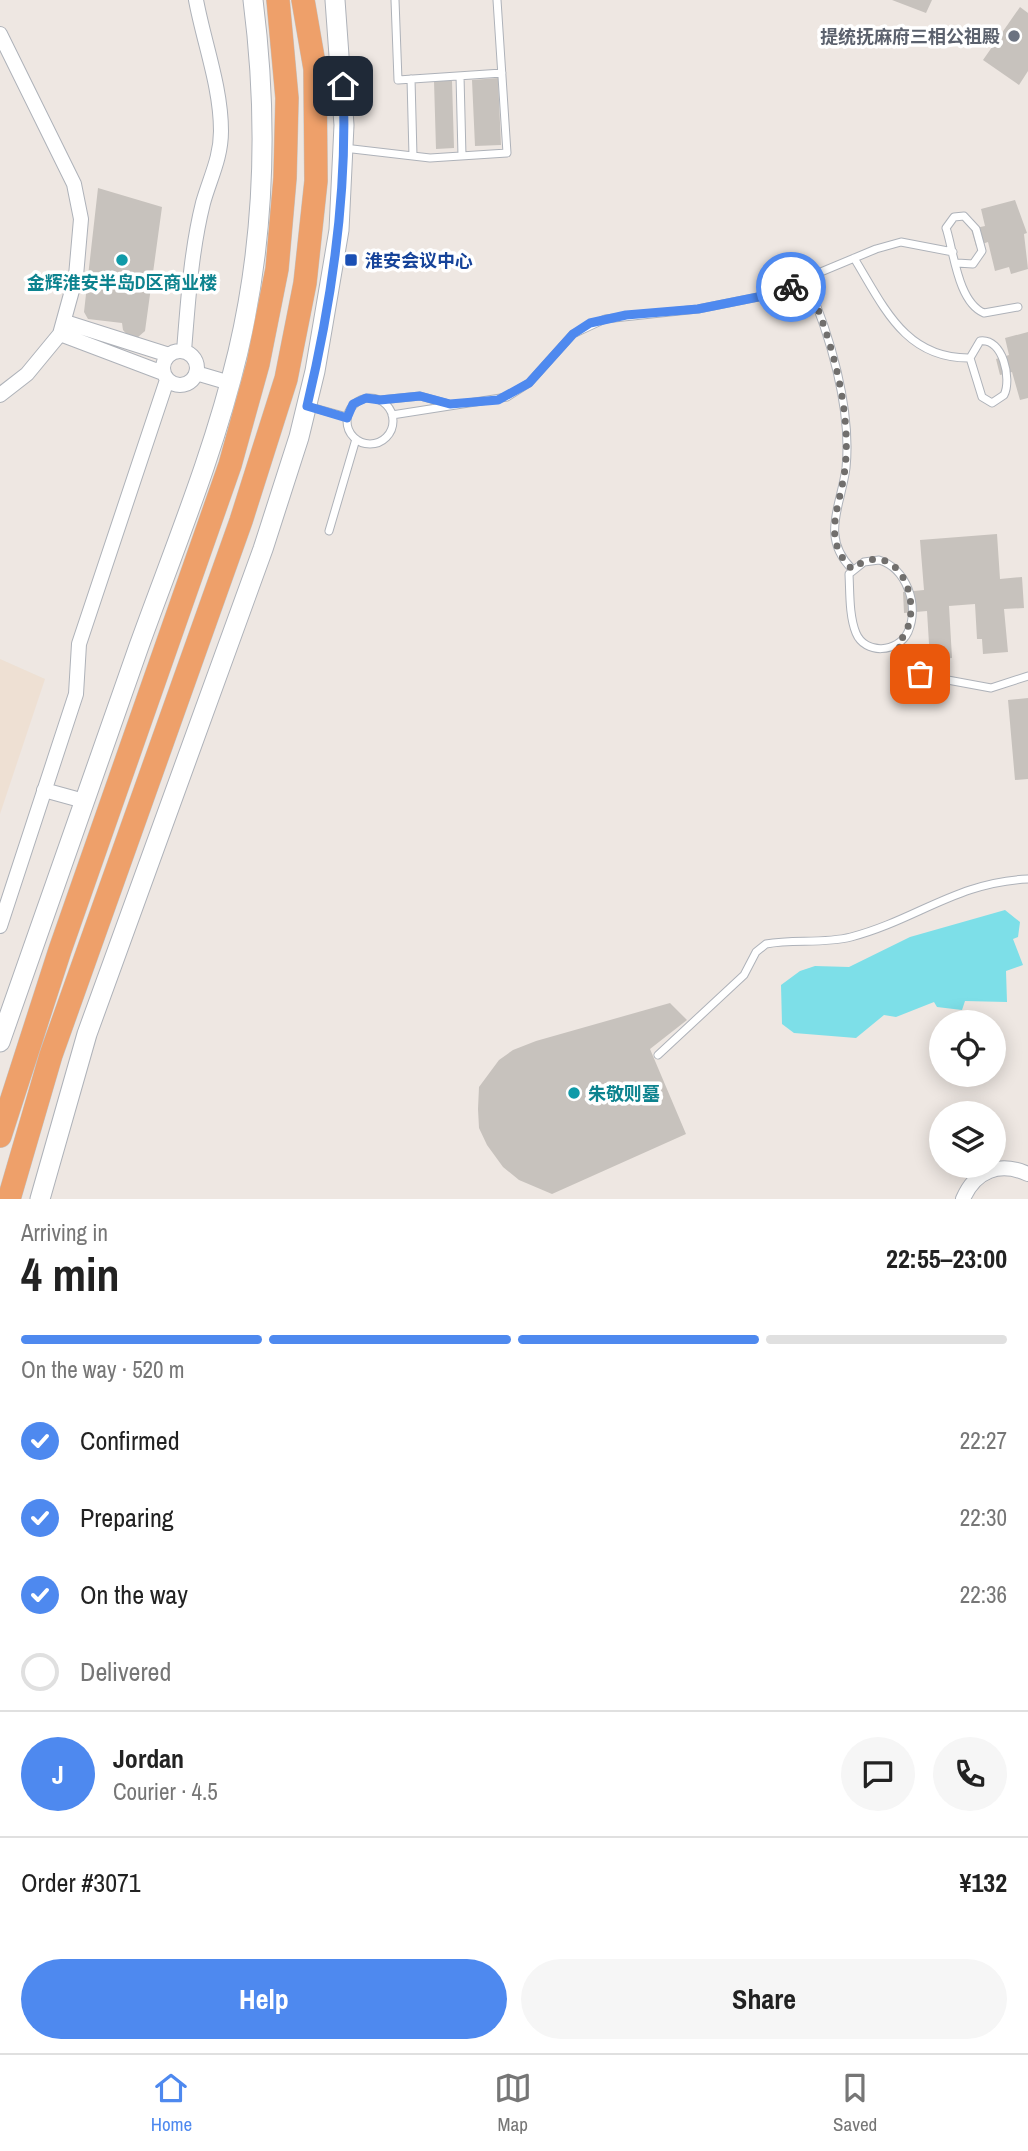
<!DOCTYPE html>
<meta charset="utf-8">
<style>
:root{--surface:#fff;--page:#f6f6f6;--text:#222;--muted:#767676;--line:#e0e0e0;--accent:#4e89ef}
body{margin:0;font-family:"Archivo Narrow","Noto Sans SC",sans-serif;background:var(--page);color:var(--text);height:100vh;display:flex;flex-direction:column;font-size:26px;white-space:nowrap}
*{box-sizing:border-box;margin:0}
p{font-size:23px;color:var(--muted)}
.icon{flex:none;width:38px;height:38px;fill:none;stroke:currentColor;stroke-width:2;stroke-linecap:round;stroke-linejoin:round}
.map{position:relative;height:1199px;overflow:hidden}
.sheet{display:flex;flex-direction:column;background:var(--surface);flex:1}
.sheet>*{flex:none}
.controls{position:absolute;left:929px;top:1010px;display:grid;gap:14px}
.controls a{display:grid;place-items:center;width:77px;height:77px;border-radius:50%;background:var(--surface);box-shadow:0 4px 18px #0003;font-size:35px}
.pin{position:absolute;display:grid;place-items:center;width:60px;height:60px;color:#fff;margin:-30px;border-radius:14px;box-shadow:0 4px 10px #0006}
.courier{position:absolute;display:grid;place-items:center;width:70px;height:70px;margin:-35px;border:5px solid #4e89ef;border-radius:50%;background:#fff;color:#222;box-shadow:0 2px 9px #0007}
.head em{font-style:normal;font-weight:700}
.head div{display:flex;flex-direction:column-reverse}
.head{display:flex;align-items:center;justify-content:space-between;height:119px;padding:0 21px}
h1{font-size:46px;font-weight:700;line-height:52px}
.bar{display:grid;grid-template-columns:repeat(4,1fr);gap:10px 7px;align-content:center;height:84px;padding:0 21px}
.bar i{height:9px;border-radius:5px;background:var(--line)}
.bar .selected{background:var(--accent)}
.bar p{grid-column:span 4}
.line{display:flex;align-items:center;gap:18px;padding:0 21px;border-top:2px solid var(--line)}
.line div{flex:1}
.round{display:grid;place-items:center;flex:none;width:74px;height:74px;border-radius:37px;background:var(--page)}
ol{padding:0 21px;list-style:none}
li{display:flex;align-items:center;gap:21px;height:77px}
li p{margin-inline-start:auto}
li .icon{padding:7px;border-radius:50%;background:var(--accent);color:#fff;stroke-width:4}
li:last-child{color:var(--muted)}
li i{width:38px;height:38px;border:4px solid var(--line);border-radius:50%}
.action{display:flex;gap:14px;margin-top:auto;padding:14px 21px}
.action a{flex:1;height:80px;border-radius:42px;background:var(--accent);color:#fff;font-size:28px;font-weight:700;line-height:80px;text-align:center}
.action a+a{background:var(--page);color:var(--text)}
.dock{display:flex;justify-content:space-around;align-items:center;height:98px;border-top:2px solid var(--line);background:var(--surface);font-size:19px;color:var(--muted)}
.dock a{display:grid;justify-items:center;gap:4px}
.dock .selected{color:var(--accent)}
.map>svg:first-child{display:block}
.education{fill:#eee0d3}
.water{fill:#7ddfe8}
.building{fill:#c7c2bd}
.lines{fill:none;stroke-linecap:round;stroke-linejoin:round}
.service-casing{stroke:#aeb2b9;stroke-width:9}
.minor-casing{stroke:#aeb2b9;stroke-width:16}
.secondary-casing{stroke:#aeb2b9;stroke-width:21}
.trunk-casing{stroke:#c4c4c4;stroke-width:24}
.service{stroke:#fff;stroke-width:7}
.minor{stroke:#fff;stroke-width:14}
.secondary{stroke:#fff;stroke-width:19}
.trunk{stroke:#eea06a;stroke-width:23}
.done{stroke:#716f6d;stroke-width:7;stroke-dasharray:0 12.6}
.route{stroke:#4e89ef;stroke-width:9}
.worship-dot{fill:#6b7280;stroke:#fff;stroke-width:2.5}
.culture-dot{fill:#0f9aa8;stroke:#fff;stroke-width:2.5}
.transit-dot{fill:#1a4fb4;stroke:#fff;stroke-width:2.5}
.labels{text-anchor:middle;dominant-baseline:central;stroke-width:7;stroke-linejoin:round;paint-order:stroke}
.worship-label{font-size:18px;font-weight:bold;fill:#5b616d;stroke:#fff;text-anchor:end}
.transit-label{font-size:18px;font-weight:bold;fill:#164399;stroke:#fff;text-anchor:start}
.culture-label{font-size:18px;font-weight:bold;fill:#0d838f;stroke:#fff}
</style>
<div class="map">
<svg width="1028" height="1199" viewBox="0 0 1028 1199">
<rect width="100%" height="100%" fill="#eee7e2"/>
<path class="education" d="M0,659l45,20 -45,135z"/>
<path class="water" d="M1005,910l15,12 -2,15 -5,2 10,26 -17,6 1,31 -42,-1 -3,9 -25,-3 -3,-5 -38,15 -12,-2 -28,23 -62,-5 -12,-9 -1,-39 19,-14 15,-5 34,1 61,-30z"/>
<path class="building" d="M892,0h40l-6,13z
M1020,7l8,6v58l-9,14 -36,-25z
M498,78l3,67 -26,1 -3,-66z
M434,81h18l2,67 -18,1z
M98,188l64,19 -17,124 -8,7 -8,-1 -6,-7 -1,-7 -34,-4 -4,-7z
M1015,200l12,33 -3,1 4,35 -17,5 -2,-7 -14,4 -7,-29 -12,4 -5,-17 14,-3 -4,-17z
M1028,332v66l-8,2 -8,-28 -12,3 -4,-16 13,-4 -4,-17z
M997,534l3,45 22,-2 2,31 -20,1 4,43 -25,2 -1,-15h-5l-2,-35 -26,2 3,52 -22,2 -3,-49 -23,2 -1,-21 21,-2 -4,-50z
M1028,698v81l-13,1 -7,-80z
M670,1003l17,17 -37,29 36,85 -134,60 -33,-14 -16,-13 -16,-22 -8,-17 -1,-19 1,-22 20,-27 14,-10 23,-9z"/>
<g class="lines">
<defs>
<path id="service" d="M395,0l3,80 104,-7
M460,76l2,80
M411,79l2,77
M344,148l86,10 77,-5 -10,-153
M854,258c30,49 51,101 116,100
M957,263l16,1 9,-13 -6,-22 -12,-13 -10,1 -8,11 1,3c7,24 12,72 37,82l34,-6
M806,280c24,54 46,129 40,188 -5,38 -26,69 6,101
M980,341c23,-3 32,38 24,54l-12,8 -10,-6 -12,-39z
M347 421a23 23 0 1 1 46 0a23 23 0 1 1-46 0Z
M380,400l40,-4 29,8
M307,406l40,11
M392,415l115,-18 22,-14 44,-49 32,-15 93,-10 65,-13 113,-47 25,-7 52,10
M329,531l27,-92
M879,560c27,8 41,45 29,72 -10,21 -43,23 -52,1 -7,-17 -6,-41 -7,-59l15,-12z
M897,644l17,26 12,6 65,12 37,-12
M658,1055l86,-80 12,-23 10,-8c28,-5 57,0 85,-7 65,-17 106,-55 177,-58"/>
<path id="minor" d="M0,34l74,150 7,35 -5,57 -16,58 -33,40 -27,21
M65,322l104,33
M60,334l103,39
M163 368a17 17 0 1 1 34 0a17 17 0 1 1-34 0Z
M184,351c4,-49 7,-100 19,-148 7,-25 18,-45 18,-72 0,-44 -17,-88 -25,-131
M196,373l34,10
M44,790l40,11
M0,926l76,-232 3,-50 88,-264
M963,1199c12,-28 36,-38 65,-25"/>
<path id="secondary" d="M0,1042c46,-132 92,-264 139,-396 35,-97 75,-193 99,-294 27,-115 30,-235 15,-352
M40,1199l47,-165 176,-485 36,-112 16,-66 24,-141 5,-105 -9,-125"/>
<path id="trunk" d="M0,1136l60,-186 170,-485 28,-101 19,-95 8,-91 2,-80 -9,-98
M9,1199l42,-144 190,-534 45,-142 19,-96 11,-102 -1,-112 -12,-69"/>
</defs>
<use href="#service" class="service-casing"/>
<use href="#minor" class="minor-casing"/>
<use href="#secondary" class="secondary-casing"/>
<use href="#trunk" class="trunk-casing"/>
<use href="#service" class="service"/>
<use href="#minor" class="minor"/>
<use href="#secondary" class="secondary"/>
<use href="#trunk" class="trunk"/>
</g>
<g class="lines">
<path class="done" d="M791,287l15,-7c24,54 46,129 39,188 -4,38 -25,70 7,101 48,-38 78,45 45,75l23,30"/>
<path class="route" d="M343,86c5,108 -11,215 -36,320l40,12 6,-14 13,-6 14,2 40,-4 30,8 48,-4 31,-17 44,-49 17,-11 36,-8 72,-6 65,-13 28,-9"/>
</g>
<circle class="worship-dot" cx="1014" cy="36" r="7"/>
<g class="culture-dot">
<circle cx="122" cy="260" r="7"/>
<circle cx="574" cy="1093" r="7"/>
</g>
<rect class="transit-dot" x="344" y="253" width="14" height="14" rx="3.5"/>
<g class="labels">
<g class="worship-label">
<text x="1000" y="36">提统抚麻府三相公祖殿</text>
</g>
<g class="transit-label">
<text x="365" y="260">淮安会议中心</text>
</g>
<g class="culture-label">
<text x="122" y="282">金辉淮安半岛D区商业楼</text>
<text x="588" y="1093" text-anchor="start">朱敬则墓</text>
</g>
</g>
</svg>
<div class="controls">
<a><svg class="icon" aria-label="locate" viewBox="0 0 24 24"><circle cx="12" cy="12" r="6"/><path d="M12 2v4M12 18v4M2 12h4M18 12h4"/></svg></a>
<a><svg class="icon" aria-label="layers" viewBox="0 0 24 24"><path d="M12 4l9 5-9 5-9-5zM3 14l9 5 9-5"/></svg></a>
</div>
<div class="pin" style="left:920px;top:674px;background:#ea580c"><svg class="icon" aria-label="bag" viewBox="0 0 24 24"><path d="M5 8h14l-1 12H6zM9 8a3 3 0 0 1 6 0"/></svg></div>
<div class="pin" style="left:343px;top:86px;background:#1f2937"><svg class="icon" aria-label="home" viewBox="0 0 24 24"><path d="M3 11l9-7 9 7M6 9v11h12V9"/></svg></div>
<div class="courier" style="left:791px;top:287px"><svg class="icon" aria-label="bike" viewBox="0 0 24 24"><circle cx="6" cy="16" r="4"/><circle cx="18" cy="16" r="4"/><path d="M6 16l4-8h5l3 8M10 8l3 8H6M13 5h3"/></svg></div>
</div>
<section class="sheet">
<div class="head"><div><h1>4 min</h1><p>Arriving in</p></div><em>22:55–23:00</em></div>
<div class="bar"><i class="selected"></i><i class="selected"></i><i class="selected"></i><i></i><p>On the way · 520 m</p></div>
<ol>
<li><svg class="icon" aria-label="check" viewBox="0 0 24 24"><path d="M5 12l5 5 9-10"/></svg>Confirmed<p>22:27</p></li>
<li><svg class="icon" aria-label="check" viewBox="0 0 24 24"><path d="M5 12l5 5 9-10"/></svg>Preparing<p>22:30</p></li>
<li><svg class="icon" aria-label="check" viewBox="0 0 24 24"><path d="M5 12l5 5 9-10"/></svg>On the way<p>22:36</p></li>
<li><i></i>Delivered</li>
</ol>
<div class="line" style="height:126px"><b class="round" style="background:var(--accent);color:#fff">J</b><div><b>Jordan</b><p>Courier · 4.5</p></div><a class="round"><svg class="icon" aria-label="chat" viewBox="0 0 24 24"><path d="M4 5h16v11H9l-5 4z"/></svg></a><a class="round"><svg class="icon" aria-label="phone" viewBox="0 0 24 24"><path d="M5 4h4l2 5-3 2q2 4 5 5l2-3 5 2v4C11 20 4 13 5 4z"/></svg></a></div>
<div class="line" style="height:91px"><div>Order #3071</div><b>¥132</b></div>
<div class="action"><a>Help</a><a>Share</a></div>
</section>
<nav class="dock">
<a class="selected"><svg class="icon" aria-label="home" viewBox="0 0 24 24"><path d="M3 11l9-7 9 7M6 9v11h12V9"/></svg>Home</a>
<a><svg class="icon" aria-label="map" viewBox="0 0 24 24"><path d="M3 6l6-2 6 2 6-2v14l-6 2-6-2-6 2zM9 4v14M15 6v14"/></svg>Map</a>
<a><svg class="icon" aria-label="saved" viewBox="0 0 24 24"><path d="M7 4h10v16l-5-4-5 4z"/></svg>Saved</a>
</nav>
